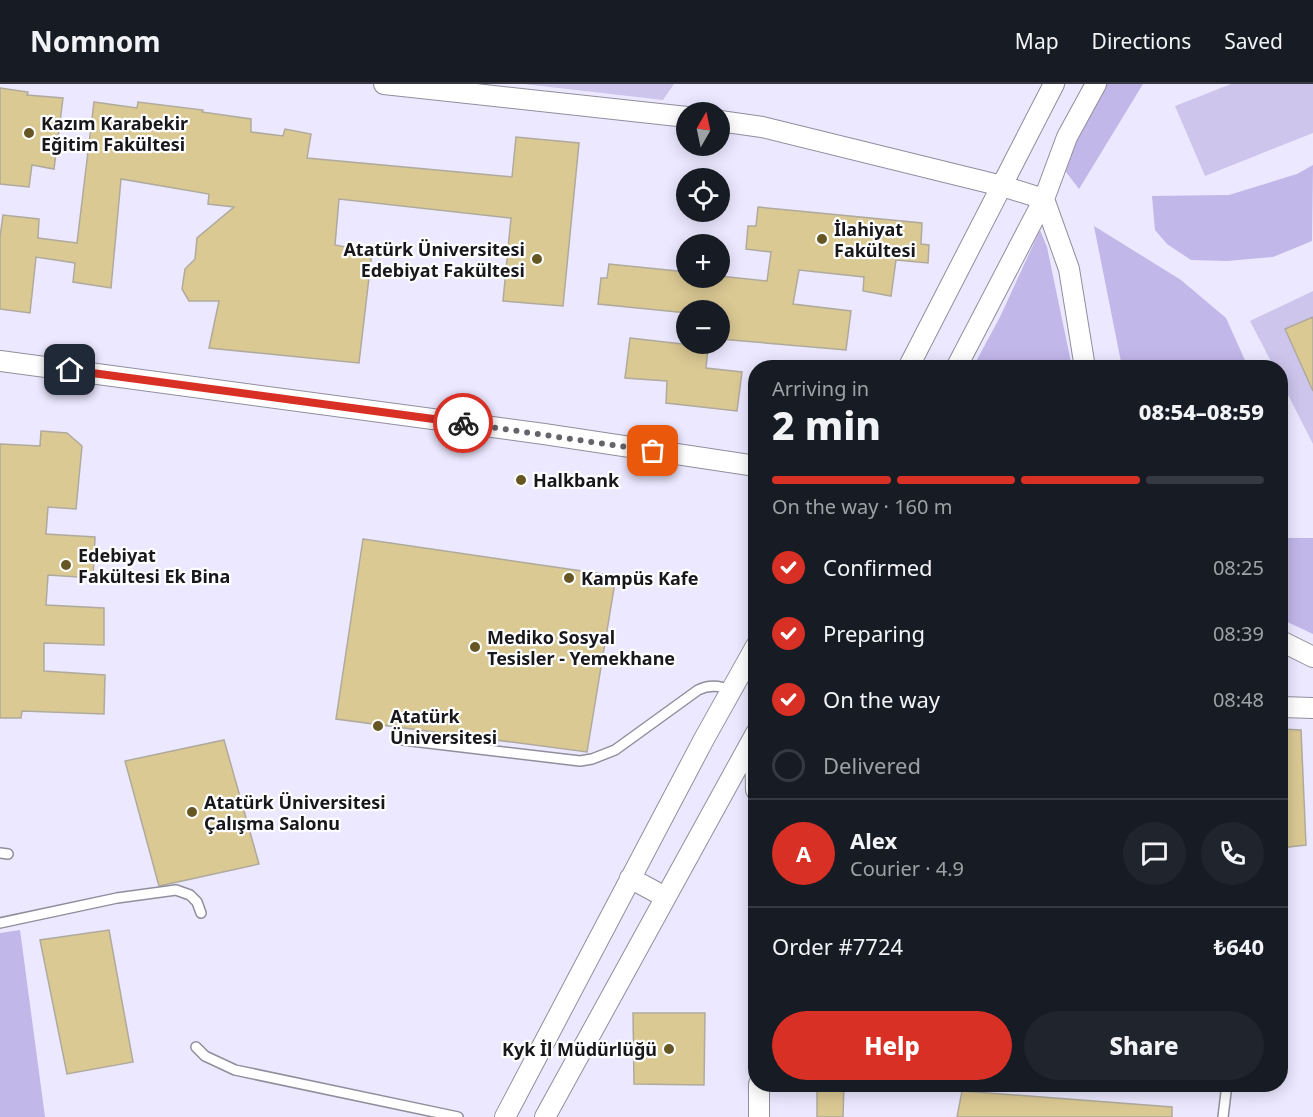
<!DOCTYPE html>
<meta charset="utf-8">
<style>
:root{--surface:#171b24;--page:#20242c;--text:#f1f3f6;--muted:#9ea1a6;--line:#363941;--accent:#d93025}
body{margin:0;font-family:"Noto Sans",sans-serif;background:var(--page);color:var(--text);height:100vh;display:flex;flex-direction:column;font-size:22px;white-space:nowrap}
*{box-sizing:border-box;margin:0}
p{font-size:20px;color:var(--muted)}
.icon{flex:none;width:33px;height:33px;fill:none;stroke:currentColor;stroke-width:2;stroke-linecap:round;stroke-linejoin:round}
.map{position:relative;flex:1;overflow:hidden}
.panel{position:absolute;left:748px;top:276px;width:540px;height:732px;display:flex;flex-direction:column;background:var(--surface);border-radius:24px;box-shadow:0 3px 15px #0003}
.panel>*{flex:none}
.needle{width:39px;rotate:9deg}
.buttons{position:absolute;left:676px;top:18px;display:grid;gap:12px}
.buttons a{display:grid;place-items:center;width:54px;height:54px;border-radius:50%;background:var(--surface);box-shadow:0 3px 15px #0003;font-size:30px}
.pin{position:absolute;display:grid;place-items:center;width:51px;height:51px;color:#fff;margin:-26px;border-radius:12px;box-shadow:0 3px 9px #0006}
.courier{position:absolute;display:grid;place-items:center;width:60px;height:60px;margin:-30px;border:4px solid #d93025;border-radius:50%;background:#fff;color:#222;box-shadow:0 2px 8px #0007}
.headline em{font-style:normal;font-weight:800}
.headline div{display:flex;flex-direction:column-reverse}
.headline{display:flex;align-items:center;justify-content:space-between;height:102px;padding:0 24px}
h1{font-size:39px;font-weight:800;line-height:45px}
.bar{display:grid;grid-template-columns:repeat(4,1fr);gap:9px 6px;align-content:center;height:72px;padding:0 24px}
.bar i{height:8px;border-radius:4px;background:var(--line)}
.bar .active{background:var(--accent)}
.bar p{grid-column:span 4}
.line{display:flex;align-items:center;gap:15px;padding:0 24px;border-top:2px solid var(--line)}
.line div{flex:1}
.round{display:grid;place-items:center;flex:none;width:63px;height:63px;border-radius:32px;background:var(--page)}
ol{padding:0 24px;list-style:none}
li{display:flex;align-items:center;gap:18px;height:66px}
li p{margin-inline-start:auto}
li .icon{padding:6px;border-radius:50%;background:var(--accent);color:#fff;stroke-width:4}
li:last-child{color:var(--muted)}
li i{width:33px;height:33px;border:3px solid var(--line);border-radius:50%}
.primary-button{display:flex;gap:12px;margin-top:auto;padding:12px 24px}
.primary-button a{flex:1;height:69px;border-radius:36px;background:var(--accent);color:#fff;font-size:24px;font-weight:800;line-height:69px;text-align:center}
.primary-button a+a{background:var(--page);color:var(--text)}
header{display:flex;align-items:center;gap:36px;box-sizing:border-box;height:84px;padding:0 30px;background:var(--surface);border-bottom:2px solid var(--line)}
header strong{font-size:28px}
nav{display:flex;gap:33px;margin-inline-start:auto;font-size:21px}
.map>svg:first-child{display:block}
.built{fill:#ece8ff;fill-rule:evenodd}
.green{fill:#cdc5eb}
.forest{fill:#c2b7e9}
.building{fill:#dbc994;stroke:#afaa9c;stroke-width:1.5}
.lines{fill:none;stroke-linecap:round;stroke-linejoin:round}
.lane-casing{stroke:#918e9c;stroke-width:12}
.street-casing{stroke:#918e9c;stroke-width:22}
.lane{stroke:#fff;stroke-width:9}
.street{stroke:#fff;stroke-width:20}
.done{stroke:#65646b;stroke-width:6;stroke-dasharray:0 10.8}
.route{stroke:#d93025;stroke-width:8}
.poi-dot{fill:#665623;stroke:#fff;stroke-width:2}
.labels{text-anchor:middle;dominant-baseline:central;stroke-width:4.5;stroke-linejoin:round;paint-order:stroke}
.poi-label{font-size:18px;font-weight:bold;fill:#18171c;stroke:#fff;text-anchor:start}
</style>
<header>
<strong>Nomnom</strong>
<nav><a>Map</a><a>Directions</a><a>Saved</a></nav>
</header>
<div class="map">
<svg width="1313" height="1033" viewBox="0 0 1313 1033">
<rect width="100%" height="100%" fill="#f5f3fd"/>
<path class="built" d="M0,0h1313v1033h-1313zM687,28h33v34h-33zM687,94h33v34h-33zM687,160h33v34h-33zM687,226h33v34h-33zM756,284h525v716h-525z"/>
<path class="green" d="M524,0h150l-11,16z
M1231,0h82v49l-108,43 -30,-70z
M1313,207v153l-32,-63v-13l-7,-1 -24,-46z"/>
<path class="forest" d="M1107,0h36l-64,105 -16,-21z
M1313,81l-1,76 -39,16 -46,4 -36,-1 -24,-16 -12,-14 -3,-34 77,-1 68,-21z
M1094,142l87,54 45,38 22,49h-126z
M1040,146l7,17 25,120h-99l27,-50z
M1281,454h32v96l-32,-15z
M20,846l25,187h-45v-184z"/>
<path class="building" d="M0,4l28,4 -1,3 36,3 -9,71 -22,-4 -3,22 -29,-3z
M94,18l43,6 1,-6 65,8 -1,2 49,7v13l32,4 2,-7 26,5 -4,24 205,19 4,-40 63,6 -16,163 -60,-5 8,-83 -172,-19 -4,46 37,7 -13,111 -150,-15 10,-47h-30l-7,-12 3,-20 10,-10 2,-21 37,-31 -26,-3 1,-10 -88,-15 -10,109 -38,-6 2,-19 -39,-6 -6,56 -30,-4v-72l3,-22 36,4 -1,19 39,5z
M758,123l164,16 -1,21 8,1 -1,18 -32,-3 -5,36 -28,-5 1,-14 -65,-7 -6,34 58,7 -5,39 -126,-11v-29h-33v3l-89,-9 3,-26h6l2,-14 78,8v6h33v-2l47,5 4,-29 -25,-3 2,-23h8z
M1313,233v74l-28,-62z
M630,254l78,9 -2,21 36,4 -5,39 -71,-8 1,-22 -42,-3z
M41,347l26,2 15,13 -6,63 -28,-2 -2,27 49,3 -2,41 -45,-3 -2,30 58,3v37l-60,-2v28l61,4 -1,39 -82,-3 -1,7h-21v-274l40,2z
M363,455l253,37 -29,176 -251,-33z
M1281,645l20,1 5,115 -25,3z
M224,656l35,124 -100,22 -34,-125z
M109,846l24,132 -66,12 -27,-134z
M633,929h72l-1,72 -70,-1z
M817,1000h27l-1,33h-26z
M962,1007l210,16v10h-215z"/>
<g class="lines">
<defs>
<path id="lane" d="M403,656l177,21 12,-2 23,-9 83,-60c12,-6 21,-4 34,0
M0,769l8,1
M0,839l117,-25 59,-8 14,5 7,7 4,11
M196,963l9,9 30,14 223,47
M1223,1033l4,-33"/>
<path id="street" d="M384,0l303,33
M720,37l42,6 240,59 42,13 25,70 16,99
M0,277l544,73 212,32
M908,284l146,-284
M956,284l88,-169 23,-62 29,-53
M1281,557l32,16
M1281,623l32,1
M755,653l1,53
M630,794l35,19
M759,1000v33
M505,1033l199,-378 52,-93
M545,1033l211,-384"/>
</defs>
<use href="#lane" class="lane-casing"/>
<use href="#street" class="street-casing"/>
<use href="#lane" class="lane"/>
<use href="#street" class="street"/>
</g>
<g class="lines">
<path class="done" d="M463,339l190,28"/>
<path class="route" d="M70,286l393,53"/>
</g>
<g class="poi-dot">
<circle cx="29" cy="49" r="6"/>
<circle cx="822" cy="155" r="6"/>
<circle cx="537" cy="175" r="6"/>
<circle cx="521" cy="396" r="6"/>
<circle cx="66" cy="481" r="6"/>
<circle cx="569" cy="494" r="6"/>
<circle cx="475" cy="563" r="6"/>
<circle cx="378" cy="642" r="6"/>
<circle cx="192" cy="728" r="6"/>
<circle cx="669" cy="965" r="6"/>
</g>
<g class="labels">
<g class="poi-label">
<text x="41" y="39">Kazım Karabekir<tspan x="41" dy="21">Eğitim Fakültesi</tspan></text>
<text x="834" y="145">İlahiyat<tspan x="834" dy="21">Fakültesi</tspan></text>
<text x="525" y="165" text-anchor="end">Atatürk Üniversitesi<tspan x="525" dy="21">Edebiyat Fakültesi</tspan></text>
<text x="533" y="396">Halkbank</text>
<text x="78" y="471">Edebiyat<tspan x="78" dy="21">Fakültesi Ek Bina</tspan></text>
<text x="581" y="494">Kampüs Kafe</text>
<text x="487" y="553">Mediko Sosyal<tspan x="487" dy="21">Tesisler - Yemekhane</tspan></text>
<text x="390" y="632">Atatürk<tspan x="390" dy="21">Üniversitesi</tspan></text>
<text x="204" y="718">Atatürk Üniversitesi<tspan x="204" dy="21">Çalışma Salonu</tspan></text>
<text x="657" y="965" text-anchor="end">Kyk İl Müdürlüğü</text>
</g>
</g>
</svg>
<div class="buttons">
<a><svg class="needle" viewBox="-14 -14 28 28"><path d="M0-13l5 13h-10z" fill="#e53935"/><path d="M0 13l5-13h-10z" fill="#9ea1a6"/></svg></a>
<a><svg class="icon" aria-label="locate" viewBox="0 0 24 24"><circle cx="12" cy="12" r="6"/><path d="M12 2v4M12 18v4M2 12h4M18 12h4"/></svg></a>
<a>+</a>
<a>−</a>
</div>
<div class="pin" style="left:653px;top:367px;background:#ea580c"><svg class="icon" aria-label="bag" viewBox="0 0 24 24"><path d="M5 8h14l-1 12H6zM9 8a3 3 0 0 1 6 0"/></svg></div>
<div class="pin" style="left:70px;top:286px;background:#1f2937"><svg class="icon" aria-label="home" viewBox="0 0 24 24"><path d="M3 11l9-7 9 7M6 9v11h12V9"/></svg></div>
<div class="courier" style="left:463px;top:339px"><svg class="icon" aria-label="bike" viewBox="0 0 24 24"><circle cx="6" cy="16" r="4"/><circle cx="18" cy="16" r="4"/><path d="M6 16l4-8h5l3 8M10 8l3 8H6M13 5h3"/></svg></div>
<section class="panel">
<div class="headline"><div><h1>2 min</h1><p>Arriving in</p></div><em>08:54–08:59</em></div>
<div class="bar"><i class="active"></i><i class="active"></i><i class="active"></i><i></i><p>On the way · 160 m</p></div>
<ol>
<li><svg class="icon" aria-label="check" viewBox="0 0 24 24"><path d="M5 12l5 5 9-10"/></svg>Confirmed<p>08:25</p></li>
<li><svg class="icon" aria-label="check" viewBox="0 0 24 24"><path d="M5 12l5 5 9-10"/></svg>Preparing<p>08:39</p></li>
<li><svg class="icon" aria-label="check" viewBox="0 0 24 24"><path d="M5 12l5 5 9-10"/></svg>On the way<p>08:48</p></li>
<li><i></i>Delivered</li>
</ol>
<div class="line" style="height:108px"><b class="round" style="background:var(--accent);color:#fff">A</b><div><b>Alex</b><p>Courier · 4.9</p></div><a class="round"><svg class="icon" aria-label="chat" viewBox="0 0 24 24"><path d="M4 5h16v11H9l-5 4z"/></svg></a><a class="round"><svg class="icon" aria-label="phone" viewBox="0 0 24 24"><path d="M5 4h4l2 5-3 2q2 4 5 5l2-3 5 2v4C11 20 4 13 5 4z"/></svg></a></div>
<div class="line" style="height:78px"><div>Order #7724</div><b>₺640</b></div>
<div class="primary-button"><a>Help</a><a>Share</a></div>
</section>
</div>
